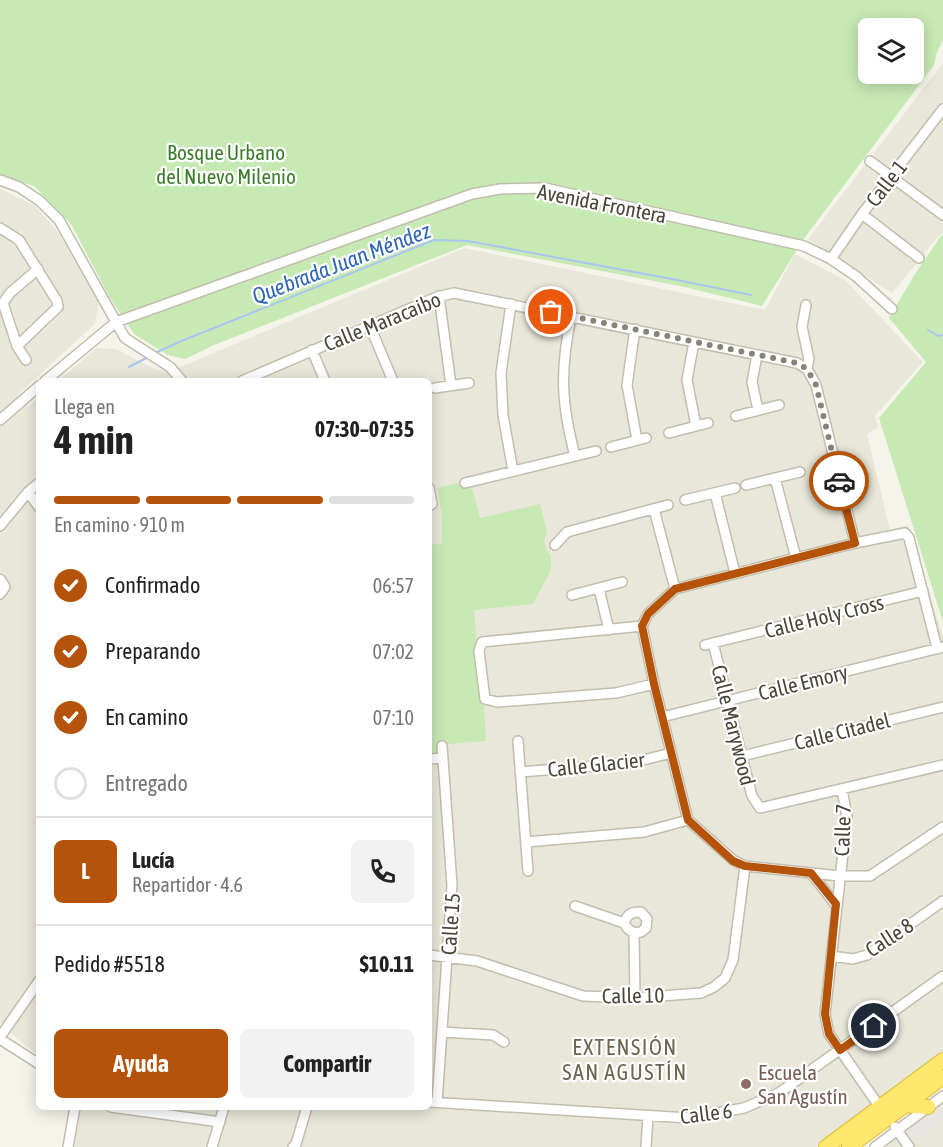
<!DOCTYPE html>
<html lang="es">
<meta charset="utf-8">
<style>
:root{--surface:#fff;--page:#f2f2f2;--text:#222;--muted:#767676;--line:#e0e0e0;--accent:#b45309}
body{margin:0;font-family:"Asap Condensed",sans-serif;background:var(--page);color:var(--text);height:100vh;display:flex;flex-direction:column;font-size:22px;white-space:nowrap}
*{box-sizing:border-box;margin:0}
p{font-size:20px;color:var(--muted)}
.icon{flex:none;width:33px;height:33px;fill:none;stroke:currentColor;stroke-width:2;stroke-linecap:round;stroke-linejoin:round}
.map{position:relative;flex:1;overflow:hidden}
.side{position:absolute;left:36px;top:378px;width:396px;height:732px;display:flex;flex-direction:column;background:var(--surface);border-radius:9px;box-shadow:0 3px 15px #0003}
.side>*{flex:none}
.buttons{position:absolute;left:858px;top:18px;display:grid;gap:12px}
.buttons a{display:grid;place-items:center;width:66px;height:66px;border-radius:9px;background:var(--surface);box-shadow:0 3px 15px #0003;font-size:30px}
.pin{position:absolute;display:grid;place-items:center;width:51px;height:51px;color:#fff;margin:-26px;border:3px solid #fff;border-radius:50%;box-shadow:0 2px 6px #0007}
.courier{position:absolute;display:grid;place-items:center;width:60px;height:60px;margin:-30px;border:4px solid #b45309;border-radius:50%;background:#fff;color:#222;box-shadow:0 2px 8px #0007}
.head em{font-style:normal;font-weight:700}
.head div{display:flex;flex-direction:column-reverse}
.head{display:flex;align-items:center;justify-content:space-between;height:102px;padding:0 18px}
h1{font-size:39px;font-weight:700;line-height:45px}
.bar{display:grid;grid-template-columns:repeat(4,1fr);gap:9px 6px;align-content:center;height:72px;padding:0 18px}
.bar i{height:8px;border-radius:4px;background:var(--line)}
.bar .selected{background:var(--accent)}
.bar p{grid-column:span 4}
.line{display:flex;align-items:center;gap:15px;padding:0 18px;border-top:2px solid var(--line)}
.line div{flex:1}
.round{display:grid;place-items:center;flex:none;width:63px;height:63px;border-radius:9px;background:var(--page)}
ol{padding:0 18px;list-style:none}
li{display:flex;align-items:center;gap:18px;height:66px}
li p{margin-inline-start:auto}
li .icon{padding:6px;border-radius:50%;background:var(--accent);color:#fff;stroke-width:4}
li:last-child{color:var(--muted)}
li i{width:33px;height:33px;border:3px solid var(--line);border-radius:50%}
.primary-button{display:flex;gap:12px;margin-top:auto;padding:12px 18px}
.primary-button a{flex:1;height:69px;border-radius:9px;background:var(--accent);color:#fff;font-size:24px;font-weight:700;line-height:69px;text-align:center}
.primary-button a+a{background:var(--page);color:var(--text)}
.map>svg:first-child{display:block}
.residential{fill:#e9e7d9}
.green{fill:#c7e9b4;fill-rule:evenodd}
.parking{fill:#e7e6e2}
.lines{fill:none;stroke-linecap:round;stroke-linejoin:round}
.stream{stroke:#a8c6f1;stroke-width:2}
.minor-casing{stroke:#c1bead;stroke-width:12}
.highway-casing{stroke:#debf3c;stroke-width:16}
.minor{stroke:#fff;stroke-width:9}
.highway{stroke:#fee76d;stroke-width:14}
.done{stroke:#868377;stroke-width:6;stroke-dasharray:0 10.8}
.route{stroke:#b45309;stroke-width:8}
.education-dot{fill:#8d6e63;stroke:#fff;stroke-width:2}
.labels{text-anchor:middle;dominant-baseline:central;stroke-width:4.5;stroke-linejoin:round;paint-order:stroke}
.park-label{font-size:21px;fill:#3b7d2a;stroke:#fff}
.street-label{font-size:21px;fill:#4a4638;stroke:#fff}
.education-label{font-size:21px;fill:#785e54;stroke:#fff;text-anchor:start}
.water-label{font-size:22px;font-style:italic;fill:#3066b7;stroke:#fff}
.neighbourhood-label{font-size:22px;letter-spacing:1.5px;fill:#6c664f;stroke:#fff}
</style>
<div class="map">
<svg width="943" height="1147" viewBox="0 0 943 1147">
<rect width="100%" height="100%" fill="#f5f4eb"/>
<path class="residential" d="M943,63v168l-51,62 -84,-54z
M0,189l34,16 23,25 42,72 -4,22 -78,71 11,11 11,-9v659l-23,-18 -16,-16z
M464,248l301,62 30,-56 50,26 78,82 -48,54 3,11 -11,7 23,96 18,-5 35,111v416l-77,56 -50,39h-741l5,-40h349v-726h-371l39,-33 19,1 36,19 16,4z
M943,1104v43h-60l9,-7z"/>
<path class="green" d="M0,0h943v40l-6,12 -3,13 -131,175 -41,66 -77,-19 -218,-42 -253,100 -29,14 -17,-4 -34,-21 -24,-36 -39,-74 -37,-38 -34,-11zM868,28h46v46h-46z
M943,233v389l-64,-204 47,-56 -37,-44 24,-41z
M463,482l4,7 5,-1 8,30 60,-14 7,28 -3,8 2,10 5,6v14l-18,34 -59,6 7,93 3,4 2,34 -49,4 -1,8 -7,1v-209l13,-2v-28l-5,-27z"/>
<path class="parking" d="M943,1105v15l-28,20 -6,-8 1,-3z"/>
<g class="lines">
<path class="stream" d="M928,330l10,6 5,-1
M155,353l24,-11 255,-102 34,1 209,39 74,15
M129,367l19,-10"/>
<defs>
<path id="minor" d="M870,161l73,54
M0,180l19,7 21,14 19,19 66,118 45,29 12,14
M862,214l57,44
M0,228l19,12 38,61 1,6 -41,39
M831,259l31,-45 81,-105
M439,296l12,89
M511,304l-10,69 2,42 10,56
M806,305l-4,22 7,32 -2,10
M571,317c-11,54 -10,85 4,139
M370,326l23,55
M635,329l-8,56 10,55
M694,342l-7,38 9,46
M312,350l13,31
M757,355l-5,27 6,28
M26,360l-9,-14 -14,-43 7,-10 28,-24
M45,381l71,-59 356,-128 28,-5 45,-1 259,58 27,13 26,18 35,32
M242,381l195,-84 17,-4 343,70 10,6 9,16 39,158
M435,388l34,-5
M736,416l43,-11
M0,420l39,-34
M669,433l39,-10
M611,447l35,-9
M775,478l21,80
M465,483l131,-32
M746,485l54,-13
M429,488l3,16 -3,2
M28,492l11,15
M715,493l20,80
M685,500l50,-12
M654,509l21,80
M0,526l28,-34 11,-9
M555,545l12,-13 101,-27
M0,579l5,8 -5,7
M599,589l10,41
M572,595l50,-13
M642,626l12,58 34,136 45,40 12,6 95,10h30l73,-49
M713,643l39,153 8,12 183,-43
M705,645l218,-54
M654,684l-38,9 -119,9 -12,-3 -6,-48 3,-9 160,-16 6,-12 27,-25 180,-46 50,-10 4,5 28,110
M662,717l281,-70
M518,741l10,130
M742,756l201,-49
M430,759l12,-1
M520,772l111,-9 40,-10
M842,789l5,28 -22,197 4,20 50,72
M526,842l118,-10 44,-12
M811,873l25,32
M575,906l49,17 3,5 7,5 7,-1 5,-4 1,-9 -6,-7c-9,0 -13,1 -17,11
M634,933l1,65
M429,955l48,6 106,35 52,2 66,-5 13,-6 11,-9 8,-18 12,-94
M831,956l22,3 14,-4 76,-54
M442,1032l51,3 11,7
M0,1037l39,-56
M0,1039l39,25
M429,1102l260,16 55,-10 35,-15 164,-117
M437,1102l15,-217 -10,-139
M111,1107l109,15
M895,1127l14,20
M68,1147l7,-40
M212,1147l12,-40
M293,1147l3,-3 11,-37
M646,1147l2,-30
M875,1147l68,-51"/>
<path id="highway" d="M903,1105l25,2
M826,1147l117,-87
M849,1147l94,-70"/>
</defs>
<use href="#minor" class="minor-casing"/>
<use href="#highway" class="highway-casing"/>
<use href="#minor" class="minor"/>
<use href="#highway" class="highway"/>
</g>
<g class="lines">
<path class="done" d="M551,312l246,51 10,6 9,16 23,96"/>
<path class="route" d="M839,481l16,62 -180,46 -27,25 -6,12 12,58 34,136 45,41 12,5 66,7 25,31 -11,110 4,20 11,16 34,-24"/>
</g>
<circle class="education-dot" cx="746" cy="1084" r="6"/>
<g class="labels">
<g class="park-label">
<text x="226" y="152">Bosque Urbano<tspan x="226" dy="24">del Nuevo Milenio</tspan></text>
</g>
<g class="street-label">
<text transform="translate(886 183) rotate(-52)">Calle 1</text>
<text transform="translate(602 203) rotate(11)">Avenida Frontera</text>
<text transform="translate(382 321) rotate(-22)">Calle Maracaibo</text>
<text transform="translate(824 616) rotate(-14)">Calle Holy Cross</text>
<text transform="translate(803 682) rotate(-14)">Calle Emory</text>
<text transform="translate(734 725) rotate(76)">Calle Marywood</text>
<text transform="translate(842 731) rotate(-14)">Calle Citadel</text>
<text transform="translate(596 764) rotate(-6)">Calle Glacier</text>
<text transform="translate(842 830) rotate(-88)">Calle 7</text>
<text transform="translate(450 924) rotate(-86)">Calle 15</text>
<text transform="translate(889 937) rotate(-33)">Calle 8</text>
<text transform="translate(633 995) rotate(-1)">Calle 10</text>
<text transform="translate(706 1113) rotate(-7)">Calle 6</text>
</g>
<g class="education-label">
<text x="758" y="1072">Escuela<tspan x="758" dy="24">San Agustín</tspan></text>
</g>
<g class="water-label">
<text transform="translate(341 263) rotate(-21)">Quebrada Juan Méndez</text>
</g>
<g class="neighbourhood-label">
<text x="625" y="1047">EXTENSIÓN<tspan x="625" dy="25">SAN AGUSTÍN</tspan></text>
</g>
</g>
</svg>
<div class="buttons">
<a><svg class="icon" aria-label="layers" viewBox="0 0 24 24"><path d="M12 4l9 5-9 5-9-5zM3 14l9 5 9-5"/></svg></a>
</div>
<div class="pin" style="left:551px;top:312px;background:#ea580c"><svg class="icon" aria-label="bag" viewBox="0 0 24 24"><path d="M5 8h14l-1 12H6zM9 8a3 3 0 0 1 6 0"/></svg></div>
<div class="pin" style="left:874px;top:1026px;background:#1f2937"><svg class="icon" aria-label="home" viewBox="0 0 24 24"><path d="M3 11l9-7 9 7M6 9v11h12V9"/></svg></div>
<div class="courier" style="left:839px;top:481px"><svg class="icon" aria-label="car" viewBox="0 0 24 24"><path d="M5 17H2v-5l4-1 3-4h7l3 4 3 1v5h-3M9 17h6M6 11h13"/><circle cx="7" cy="17" r="2"/><circle cx="17" cy="17" r="2"/></svg></div>
<section class="side">
<div class="head"><div><h1>4 min</h1><p>Llega en</p></div><em>07:30–07:35</em></div>
<div class="bar"><i class="selected"></i><i class="selected"></i><i class="selected"></i><i></i><p>En camino · 910 m</p></div>
<ol>
<li><svg class="icon" aria-label="check" viewBox="0 0 24 24"><path d="M5 12l5 5 9-10"/></svg>Confirmado<p>06:57</p></li>
<li><svg class="icon" aria-label="check" viewBox="0 0 24 24"><path d="M5 12l5 5 9-10"/></svg>Preparando<p>07:02</p></li>
<li><svg class="icon" aria-label="check" viewBox="0 0 24 24"><path d="M5 12l5 5 9-10"/></svg>En camino<p>07:10</p></li>
<li><i></i>Entregado</li>
</ol>
<div class="line" style="height:108px"><b class="round" style="background:var(--accent);color:#fff">L</b><div><b>Lucía</b><p>Repartidor · 4.6</p></div><a class="round"><svg class="icon" aria-label="phone" viewBox="0 0 24 24"><path d="M5 4h4l2 5-3 2q2 4 5 5l2-3 5 2v4C11 20 4 13 5 4z"/></svg></a></div>
<div class="line" style="height:78px"><div>Pedido #5518</div><b>$10.11</b></div>
<div class="primary-button"><a>Ayuda</a><a>Compartir</a></div>
</section>
</div>
